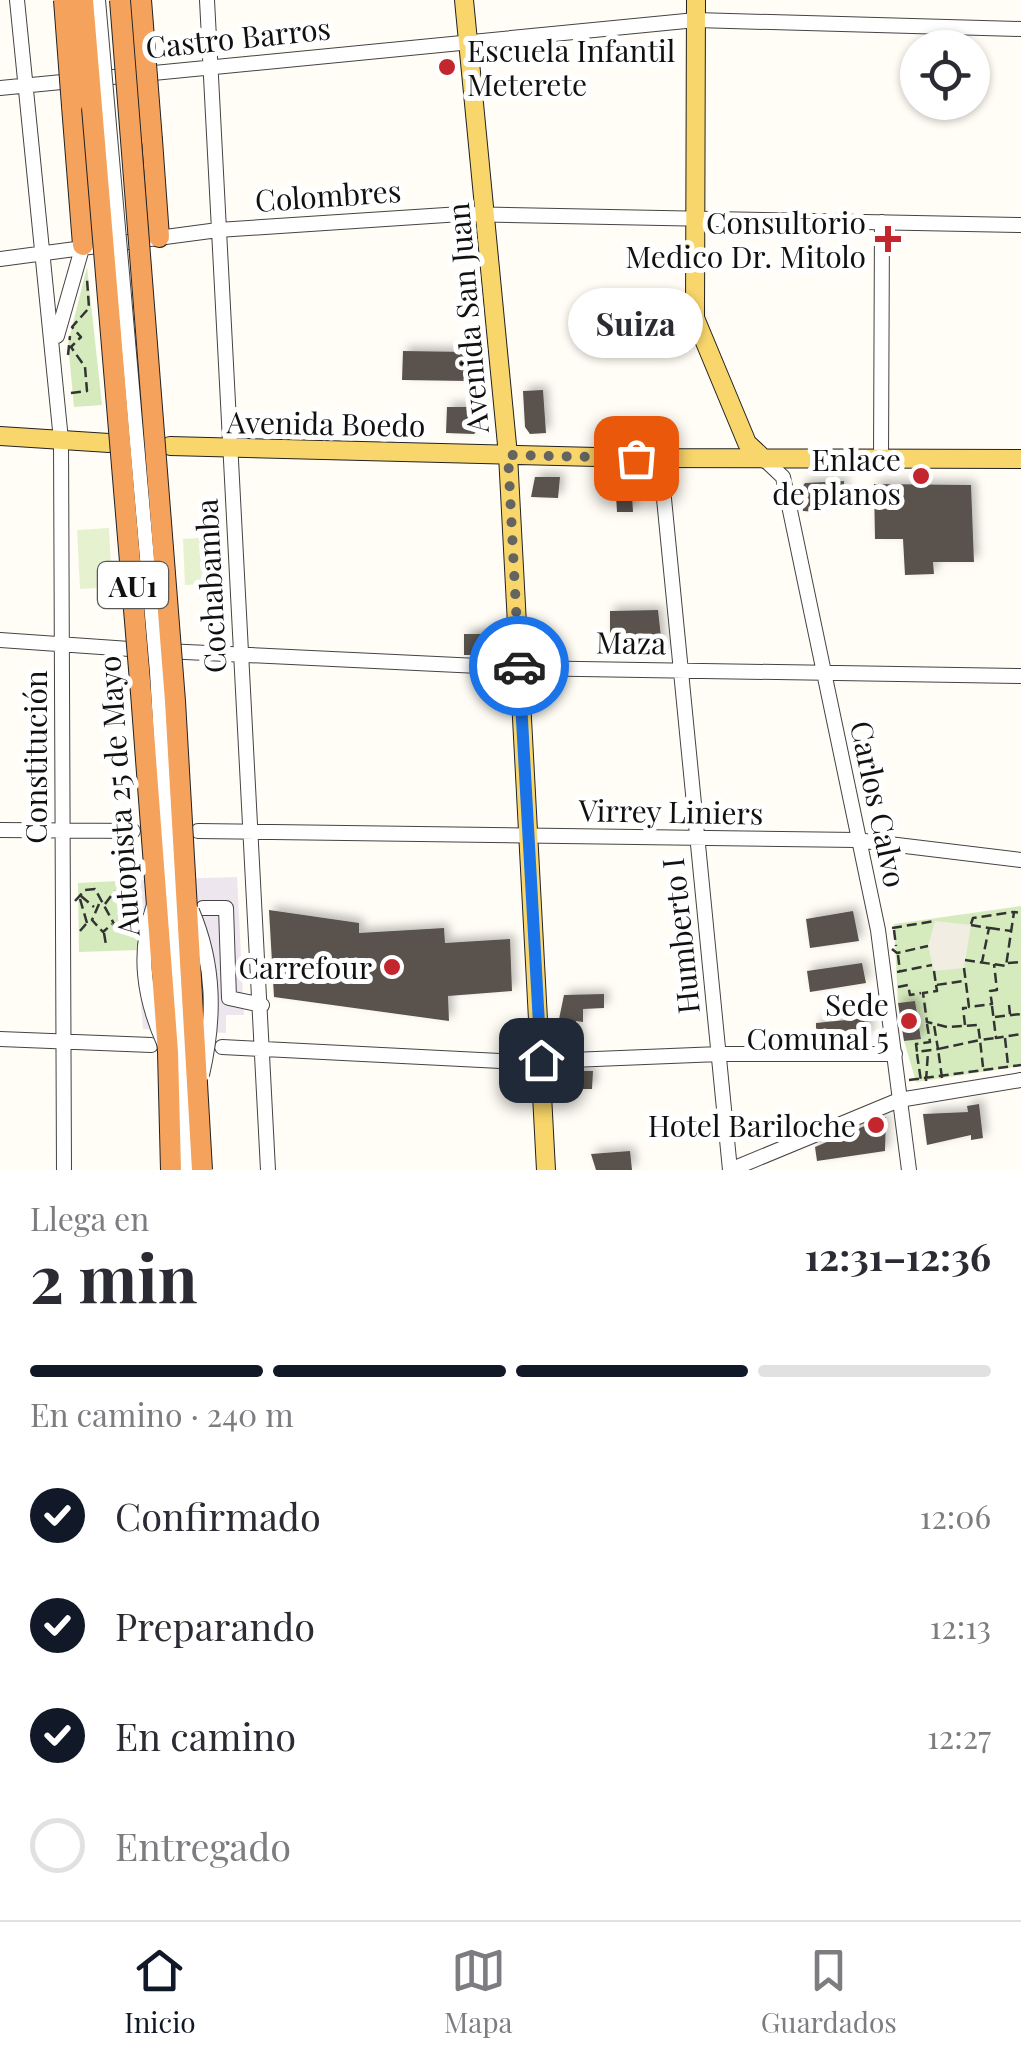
<!DOCTYPE html>
<html lang="es">
<meta charset="utf-8">
<style>
:root{--surface:#fff;--page:#f2f2f3;--text:#2b2b33;--muted:#7c7c81;--line:#e1e1e2;--accent:#111827}
body{margin:0;font-family:"Playfair Display",serif;background:var(--page);color:var(--text);height:100vh;display:flex;flex-direction:column;font-size:38px;white-space:nowrap}
*{box-sizing:border-box;margin:0}
p{font-size:32px;color:var(--muted)}
.icon{flex:none;width:55px;height:55px;fill:none;stroke:currentColor;stroke-width:2;stroke-linecap:round;stroke-linejoin:round}
.map{position:relative;height:1170px;overflow:hidden}
.drawer{display:flex;flex-direction:column;background:var(--surface);flex:1}
.drawer>*{flex:none}
.tools{position:absolute;left:900px;top:30px;display:grid;gap:20px}
.tools a{display:grid;place-items:center;width:90px;height:90px;border-radius:50%;background:var(--surface);box-shadow:0 2px 8px #0004;font-size:50px}
.pin{position:absolute;display:grid;place-items:center;width:85px;height:85px;color:#fff;margin:-42px;border-radius:20px;box-shadow:0 5px 15px #0006}
.courier{position:absolute;display:grid;place-items:center;width:100px;height:100px;margin:-50px;border:8px solid #1a73e8;border-radius:50%;background:#fff;color:#222;box-shadow:0 2px 12px #0007}
.bubble{position:absolute;height:70px;border-radius:35px;background:var(--surface);box-shadow:0 2px 8px #0004;font-size:32px;font-weight:700;line-height:70px;text-align:center}
.summary em{font-style:normal;font-weight:700}
.summary div{display:flex;flex-direction:column-reverse}
.summary{display:flex;align-items:center;justify-content:space-between;height:170px;padding:0 30px}
h1{font-size:65px;font-weight:700;line-height:75px}
.bar{display:grid;grid-template-columns:repeat(4,1fr);gap:15px 10px;align-content:center;height:120px;padding:0 30px}
.bar i{height:12px;border-radius:8px;background:var(--line)}
.bar .current{background:var(--accent)}
.bar p{grid-column:span 4}
ol{padding:0 30px;list-style:none}
li{display:flex;align-items:center;gap:30px;height:110px}
li p{margin-inline-start:auto}
li .icon{padding:10px;border-radius:50%;background:var(--accent);color:#fff;stroke-width:4}
li:last-child{color:var(--muted)}
li i{width:55px;height:55px;border:5px solid var(--line);border-radius:50%}
.menu{display:flex;justify-content:space-around;align-items:center;height:140px;border-top:2px solid var(--line);background:var(--surface);font-size:28px;color:var(--muted)}
.menu a{display:grid;justify-items:center;gap:5px}
.menu .current{color:var(--accent)}
.map>svg:first-child{display:block}
.industrial{fill:#eee6ef}
.green{fill:#d5ebbd}
.pitch{fill:#e6f2cf}
.plaza{fill:#f1ede2}
.building{fill:#5a524d;filter:url(#shadow)}
.lines{fill:none;stroke-linecap:round;stroke-linejoin:round}
.minor-casing{stroke:#444;stroke-width:16}
.major-casing{stroke:#222;stroke-width:20}
.highway-casing{stroke:#222;stroke-width:22}
.path{stroke:#333;stroke-width:2.5;stroke-dasharray:10 5;stroke-linecap:butt}
.minor{stroke:#fff;stroke-width:14}
.major{stroke:#f9d66b;stroke-width:18}
.highway{stroke:#f5a25d;stroke-width:20}
.minor-bridge-casing{stroke:#444;stroke-width:16;stroke-linecap:butt}
.highway-bridge-casing{stroke:#222;stroke-width:22;stroke-linecap:butt}
.minor-bridge{stroke:#fff;stroke-width:14}
.highway-bridge{stroke:#f5a25d;stroke-width:20}
.done{stroke:#646461;stroke-width:10;stroke-dasharray:0 18}
.route{stroke:#1a73e8;stroke-width:12}
.poi-dot{fill:#c4262e;stroke:#fff;stroke-width:4}
.labels{text-anchor:middle;dominant-baseline:central;stroke-width:10;stroke-linejoin:round;paint-order:stroke}
.shield{fill:#fff;stroke:#585858;stroke-width:2.5}
.shield-label{font-size:28px;font-weight:bold;fill:#111}
.street-label{font-size:30px;fill:#111;stroke:#fff}
.poi-label{font-size:30px;fill:#111;stroke:#fff;text-anchor:end}
</style>
<div class="map">
<svg width="1021" height="1170" viewBox="0 0 1021 1170">
<defs>
<filter id="shadow"><feDropShadow dx="4.5" dy="-4.5" stdDeviation="5" flood-color="#0004"/></filter>
</defs>
<rect width="100%" height="100%" fill="#fffdf5"/>
<path class="industrial" d="M237,877l7,138h-18v18l-83,-4 -7,-79 4,-1 -3,-69z"/>
<path class="green" d="M87,267l15,138 -28,2 -6,-64z
M137,880l3,70 -61,2 -1,-69z
M1021,906v160l-105,16 -12,-41 17,-3 -6,-37 -17,2 -4,-79z"/>
<path class="pitch" d="M109,528l3,59 -32,2 -3,-59z
M214,537l2,46 -31,2 -2,-46z"/>
<path class="plaza" d="M935,921l36,4 -7,43 -30,3 -6,-25z"/>
<path class="building" d="M403,351l66,1v29l-67,-1z
M543,390l3,43 -16,1 -5,-7 -2,-36z
M447,407h34l1,19 -8,8 -28,-1z
M535,477h25l-2,21 -27,-1z
M615,478l16,1 2,33h-16z
M844,481l1,24h-28v7l-14,-1 -3,-21 5,-7z
M874,484l97,1 3,77h-41l1,12 -29,1 -2,-36h-28z
M658,610l5,45 -53,-2v-42z
M464,634h30v13l-6,8h-24z
M269,910l90,13v10l85,-5 1,15 65,-4 2,52 -64,5 1,25 -175,-24z
M853,911l6,30 -49,7 -4,-29z
M862,963l4,20 -56,9 -3,-21z
M604,994v14l-21,1v13l-7,-1 1,21 -16,1 -3,-19 6,-29z
M915,1001l6,38 -17,2 -6,-38z
M867,1018l4,18h-55v-13z
M568,1071h25l-1,18h-33l1,-10z
M979,1104l4,34 -12,2v-5l-44,10 -4,-31 45,-2 -1,-6z
M886,1117l-1,34 -68,10 -2,-14z
M630,1151l2,19h-36l-5,-16z"/>
<g class="lines">
<defs>
<path id="minor" d="M17,0l44,440 3,730
M207,0l61,1170
M0,88l696,-68 325,9
M0,259l218,-29 243,-16 560,11
M57,336l26,-91
M660,458l70,712
M764,459l19,18 95,453 31,240
M881,459l1,-237
M0,640l144,10
M165,651l354,17 502,8
M0,830l133,1
M198,831l658,9 165,20
M203,908h23l3,90 33,7
M0,1039l151,6
M222,1047l299,15 199,-8h175
M730,1170l169,-70 122,-20"/>
<path id="major" d="M464,0l44,455 38,715
M696,0l-1,318 52,125 17,16
M0,436l109,7
M170,446l466,12 385,1"/>
<path id="highway" d="M72,106l11,139
M152,140l7,97"/>
</defs>
<use href="#minor" class="minor-casing"/>
<use href="#major" class="major-casing"/>
<use href="#highway" class="highway-casing"/>
<path class="path" d="M68,355l2,-19
M71,393l16,-2 -2,-24 -14,-20 10,-10 -9,-10 17,-19 -2,-29
M81,896l13,11
M80,899l7,24 5,-3
M75,901l10,-11 10,-1 24,44
M99,904l-7,16 11,12 9,-8
M105,904l9,-12h17
M971,924l2,-6 40,-6
M971,925l18,3 -7,34
M117,927l16,5
M892,928l43,-7
M990,928l21,3
M894,930l2,16
M80,931l6,-7
M104,933l2,12
M892,949l5,4 31,-7
M898,955l2,17
M965,960l41,6 8,-54 7,1
M1008,963l13,-1
M964,968l5,39 23,-3 -2,-13 7,-1 -3,-26
M934,971l2,14 28,-4
M897,972l35,-7
M936,985l1,6 -14,2 4,29 20,5 31,-2 2,15 16,-2
M898,987l10,-2 2,10 11,-2
M1009,1005l1,9
M992,1006l4,32 25,-4
M995,1017l26,-3
M927,1024l3,18 -14,2 1,8 21,-3 -4,-24
M965,1025l-2,-17h4
M1005,1038l3,27
M917,1054l4,27
M942,1078l-4,-29 42,-9 3,27
M909,1080l112,-15
M926,1081l2,-29"/>
<use href="#minor" class="minor"/>
<use href="#major" class="major"/>
<use href="#highway" class="highway"/>
<defs>
<path id="minor-bridge" d="M98,0l59,672 29,498
M154,905c-17,48 -10,93 10,138
M192,911c23,54 23,107 10,164"/>
<path id="highway-bridge" d="M64,0l8,106
M83,0l58,693 27,359 3,118
M120,0l55,701 27,469
M141,0l11,140"/>
</defs>
<use href="#minor-bridge" class="minor-bridge-casing"/>
<use href="#highway-bridge" class="highway-bridge-casing"/>
<use href="#minor-bridge" class="minor-bridge"/>
<use href="#highway-bridge" class="highway-bridge"/>
</g>
<g class="lines">
<path class="done" d="M519,666l-11,-211 128,3"/>
<path class="route" d="M519,666l22,394"/>
</g>
<g class="poi-dot">
<circle cx="447" cy="67" r="10"/>
<path d="M883 224h10v10h10v10h-10v10h-10v-10h-10v-10h10z"/>
<circle cx="921" cy="476" r="10"/>
<circle cx="392" cy="967" r="10"/>
<circle cx="909" cy="1021" r="10"/>
<circle cx="876" cy="1125" r="10"/>
</g>
<g class="labels">
<rect class="shield" x="98" y="562" width="70" height="46" rx="8"/>
<g class="shield-label">
<text x="133" y="585">AU1</text>
</g>
<g class="street-label">
<text transform="translate(238 37) rotate(-6)">Castro Barros</text>
<text transform="translate(328 195) rotate(-4)">Colombres</text>
<text transform="translate(467 318) rotate(-95)">Avenida San Juan</text>
<text transform="translate(326 423) rotate(1)">Avenida Boedo</text>
<text transform="translate(210 586) rotate(-93)">Cochabamba</text>
<text transform="translate(631 642) rotate(1)">Maza</text>
<text transform="translate(35 757) rotate(-90)">Constitución</text>
<text transform="translate(118 796) rotate(-94)">Autopista 25 de Mayo</text>
<text transform="translate(879 804) rotate(78)">Carlos Calvo</text>
<text transform="translate(671 811) rotate(1)">Virrey Liniers</text>
<text transform="translate(680 936) rotate(-96)">Humberto I</text>
</g>
<g class="poi-label">
<text x="467" y="50" text-anchor="start">Escuela Infantil<tspan x="467" dy="34">Meterete</tspan></text>
<text x="866" y="222">Consultorio<tspan x="866" dy="34">Medico Dr. Mitolo</tspan></text>
<text x="901" y="459">Enlace<tspan x="901" dy="34">de planos</tspan></text>
<text x="372" y="967">Carrefour</text>
<text x="889" y="1004">Sede<tspan x="889" dy="34">Comunal 5</tspan></text>
<text x="856" y="1125">Hotel Bariloche</text>
</g>
</g>
</svg>
<div class="tools">
<a><svg class="icon" aria-label="locate" viewBox="0 0 24 24"><circle cx="12" cy="12" r="6"/><path d="M12 2v4M12 18v4M2 12h4M18 12h4"/></svg></a>
</div>
<div class="pin" style="left:636px;top:458px;background:#ea580c"><svg class="icon" aria-label="bag" viewBox="0 0 24 24"><path d="M5 8h14l-1 12H6zM9 8a3 3 0 0 1 6 0"/></svg></div>
<div class="pin" style="left:541px;top:1060px;background:#1f2937"><svg class="icon" aria-label="home" viewBox="0 0 24 24"><path d="M3 11l9-7 9 7M6 9v11h12V9"/></svg></div>
<div class="courier" style="left:519px;top:666px"><svg class="icon" aria-label="car" viewBox="0 0 24 24"><path d="M5 17H2v-5l4-1 3-4h7l3 4 3 1v5h-3M9 17h6M6 11h13"/><circle cx="7" cy="17" r="2"/><circle cx="17" cy="17" r="2"/></svg></div>
<div class="bubble" style="left:568px;top:288px;width:135px">Suiza</div>
</div>
<section class="drawer">
<div class="summary"><div><h1>2 min</h1><p>Llega en</p></div><em>12:31–12:36</em></div>
<div class="bar"><i class="current"></i><i class="current"></i><i class="current"></i><i></i><p>En camino · 240 m</p></div>
<ol>
<li><svg class="icon" aria-label="check" viewBox="0 0 24 24"><path d="M5 12l5 5 9-10"/></svg>Confirmado<p>12:06</p></li>
<li><svg class="icon" aria-label="check" viewBox="0 0 24 24"><path d="M5 12l5 5 9-10"/></svg>Preparando<p>12:13</p></li>
<li><svg class="icon" aria-label="check" viewBox="0 0 24 24"><path d="M5 12l5 5 9-10"/></svg>En camino<p>12:27</p></li>
<li><i></i>Entregado</li>
</ol>
</section>
<nav class="menu">
<a class="current"><svg class="icon" aria-label="home" viewBox="0 0 24 24"><path d="M3 11l9-7 9 7M6 9v11h12V9"/></svg>Inicio</a>
<a><svg class="icon" aria-label="map" viewBox="0 0 24 24"><path d="M3 6l6-2 6 2 6-2v14l-6 2-6-2-6 2zM9 4v14M15 6v14"/></svg>Mapa</a>
<a><svg class="icon" aria-label="saved" viewBox="0 0 24 24"><path d="M7 4h10v16l-5-4-5 4z"/></svg>Guardados</a>
</nav>
